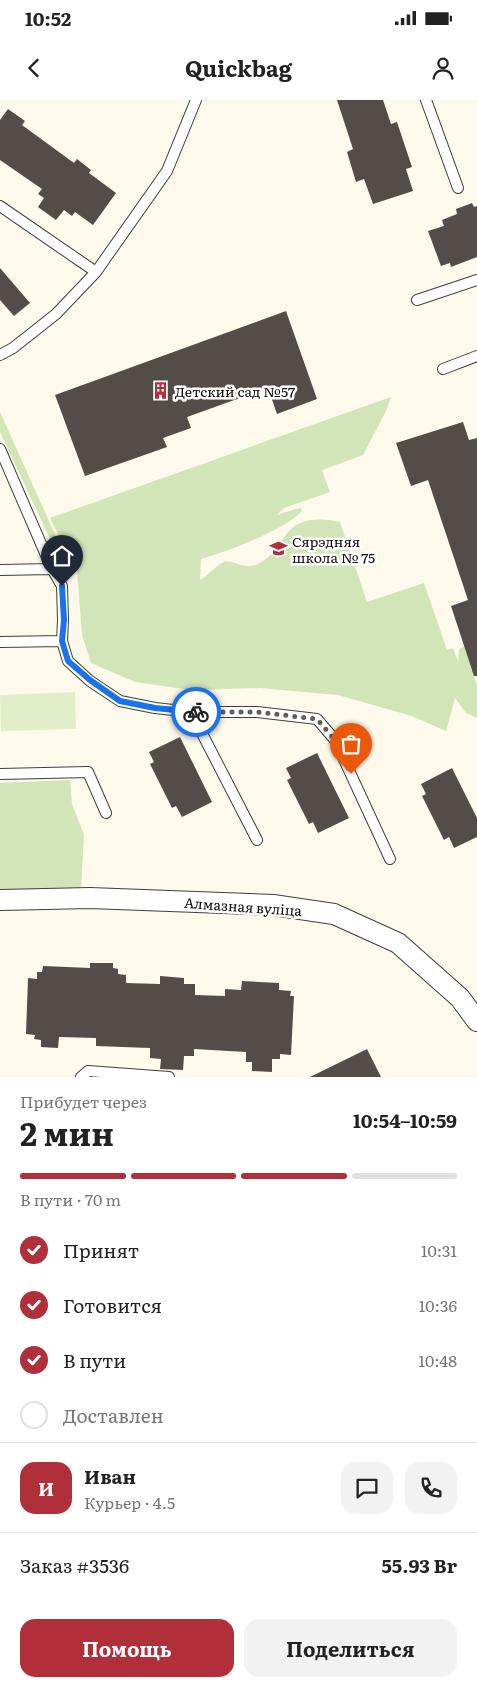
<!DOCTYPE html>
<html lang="ru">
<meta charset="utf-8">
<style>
:root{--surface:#fff;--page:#f2f2f2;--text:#222;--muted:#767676;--line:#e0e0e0;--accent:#b02f3b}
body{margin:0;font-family:Literata,serif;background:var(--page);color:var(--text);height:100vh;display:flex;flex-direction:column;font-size:19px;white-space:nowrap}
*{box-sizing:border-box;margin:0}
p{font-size:16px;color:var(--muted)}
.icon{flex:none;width:28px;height:28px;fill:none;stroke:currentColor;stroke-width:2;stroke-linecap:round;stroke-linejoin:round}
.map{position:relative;height:977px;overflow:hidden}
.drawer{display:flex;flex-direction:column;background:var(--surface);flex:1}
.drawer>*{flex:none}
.pin{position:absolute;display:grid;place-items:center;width:42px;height:42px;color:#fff;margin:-51px -21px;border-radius:50% 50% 50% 0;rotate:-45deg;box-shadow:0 0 5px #0007}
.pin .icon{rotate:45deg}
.courier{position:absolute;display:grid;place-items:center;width:50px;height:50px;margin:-25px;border:4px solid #1a73e8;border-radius:50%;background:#fff;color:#222;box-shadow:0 1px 6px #0007}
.summary em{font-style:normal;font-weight:700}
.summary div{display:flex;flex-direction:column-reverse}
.summary{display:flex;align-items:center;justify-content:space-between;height:85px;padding:0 20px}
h1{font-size:32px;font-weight:700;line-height:38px}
.bar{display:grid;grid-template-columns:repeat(4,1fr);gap:8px 5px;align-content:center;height:60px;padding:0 20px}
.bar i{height:6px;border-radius:4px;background:var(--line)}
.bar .active{background:var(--accent)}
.bar p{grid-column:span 4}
.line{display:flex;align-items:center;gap:12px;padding:0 20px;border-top:1px solid var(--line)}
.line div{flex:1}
.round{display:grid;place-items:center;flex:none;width:52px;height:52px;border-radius:15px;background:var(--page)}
ol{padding:0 20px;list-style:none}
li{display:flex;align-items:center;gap:15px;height:55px}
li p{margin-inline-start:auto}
li .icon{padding:5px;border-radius:50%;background:var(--accent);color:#fff;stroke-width:4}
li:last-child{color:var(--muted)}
li i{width:28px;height:28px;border:2px solid var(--line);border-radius:50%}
.button{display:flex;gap:10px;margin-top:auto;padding:10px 20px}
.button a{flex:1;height:58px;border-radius:15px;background:var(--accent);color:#fff;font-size:20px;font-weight:700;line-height:58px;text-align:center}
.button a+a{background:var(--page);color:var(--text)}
.status{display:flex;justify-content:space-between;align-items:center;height:35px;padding:0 25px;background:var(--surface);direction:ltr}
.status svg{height:14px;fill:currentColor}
header{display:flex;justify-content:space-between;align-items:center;height:65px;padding:0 20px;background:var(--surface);font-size:22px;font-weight:700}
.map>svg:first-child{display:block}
.green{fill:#d1e5b8}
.pitch{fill:#e2edc9}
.building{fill:#534c49}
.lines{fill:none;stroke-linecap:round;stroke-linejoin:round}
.service-casing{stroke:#3e3e3e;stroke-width:12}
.minor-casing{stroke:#3e3e3e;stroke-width:22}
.service{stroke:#fff;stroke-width:10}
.minor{stroke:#fff;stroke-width:20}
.done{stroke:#605e59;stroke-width:5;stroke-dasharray:0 9}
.route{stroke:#1a73e8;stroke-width:6}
.labels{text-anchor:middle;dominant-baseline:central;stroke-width:5;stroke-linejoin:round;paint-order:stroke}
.poi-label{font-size:14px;fill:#0b0b0b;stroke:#fff;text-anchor:start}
.street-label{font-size:14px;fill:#0b0b0b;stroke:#fff}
</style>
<div class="status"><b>10:52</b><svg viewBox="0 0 49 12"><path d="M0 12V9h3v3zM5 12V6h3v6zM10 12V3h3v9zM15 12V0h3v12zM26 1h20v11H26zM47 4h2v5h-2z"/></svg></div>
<header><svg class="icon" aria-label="back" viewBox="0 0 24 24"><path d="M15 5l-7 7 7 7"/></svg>Quickbag<svg class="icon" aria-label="person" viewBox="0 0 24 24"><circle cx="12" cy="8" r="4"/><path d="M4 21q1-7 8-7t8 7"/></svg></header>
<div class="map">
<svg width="477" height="977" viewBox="0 0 477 977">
<rect width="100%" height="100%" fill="#fdf9eb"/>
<path class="green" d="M391,297l-5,14 -23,44 -41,15 8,22 -46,16 -7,7 18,-6 6,-1 1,3c-17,19 -76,41 -101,48l-1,21c8,-4 16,-15 24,-18 10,-3 19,9 34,2 15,-7 21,-21 31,-33 13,-14 34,-13 51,-9l27,80 57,-19 23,67 6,-2 5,14 1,-12 5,-5 13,40v33l-11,-5 -11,-15 -9,33 -34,-15 -74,-21 -78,-7 -69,2 -56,-8 -44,-19 -9,-28 -5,-64 -27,-53z
M0,312l71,158 -5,3 -66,-141z
M70,680l2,24 12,31 -3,54 -81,2v-108z"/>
<path class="pitch" d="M75,592l1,37 -75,2 -1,-36z"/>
<path class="building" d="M337,0h46l8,24 6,-2 15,45 -6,2 7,22 -40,13 -9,-25 -8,3 -9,-30 6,-3z
M8,9l17,12 -3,4 52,38 3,-4 14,11 -2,3 27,20 -23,32 -18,-13 -3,4 -8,-6 -8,10 -18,-13 6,-9 -6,-4 4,-5 -42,-29v-40z
M472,103l2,4 3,-1v51l-26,10 -1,-4 -9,3 -13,-35 16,-5 -2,-6 15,-6 -1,-5z
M0,168l30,35 -16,13 -14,-16z
M286,211l31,88 -40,15 -9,-26 -81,29 4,11 -28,10 4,9 -82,29 -30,-81z
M463,322l6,18 8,-2v238h-3l-23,-70 17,-6 -40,-120 -17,6 -15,-43z
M180,637l32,65 -30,15 -6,-11 -4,2 -22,-44 4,-2 -5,-10z
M317,653l32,65 -31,15 -5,-11 -4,2 -22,-44 4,-2 -5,-10z
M452,668l25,50v19l-23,11 -5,-11 -5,3 -22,-44 4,-2 -5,-10z
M90,863h23v5l5,1v5l8,1v8l34,1v-8l24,2v6h11v11l30,1v-7l16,1 1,-9 37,2v7l12,1 -1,5h4l-3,59 -11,-1v5h-8v13l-20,-1v-9h-6v-10l-52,-3v7h-10l-1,14 -23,-1 1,-10 -11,-1v-10l-54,-2v-8l-37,-1 -1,11 -17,-1v-7l-7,-1 1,-4 -9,-1 2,-56 9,1v-7h5l1,-6 47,2z
M367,949l14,28h-71z"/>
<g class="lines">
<defs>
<path id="service" d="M426,0l32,88
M0,106l96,66
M417,200l60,-20
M0,255l13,-7 43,-34 40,-42 71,-101 29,-71
M443,269l34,-13
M0,349l52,120
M0,470l52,-1 10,17 1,34 -1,21 -62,1
M62,541l6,20 22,20 30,20 35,7 36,4 66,128
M191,612h66l60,7 18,21 55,119
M0,674l88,-2 18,41
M81,977l7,-6 81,6"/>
<path id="minor" d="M0,800l90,-2 183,7 61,9 64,29 62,55 17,23"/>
</defs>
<use href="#service" class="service-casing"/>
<use href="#minor" class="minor-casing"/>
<use href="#service" class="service"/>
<use href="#minor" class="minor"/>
</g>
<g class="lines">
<path class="done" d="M196,612h61l60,7 18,21 16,34"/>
<path class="route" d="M62,486l2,34 -2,21 6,20 22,19 30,21 35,7 41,4"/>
</g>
<defs>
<symbol id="building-bare" viewBox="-9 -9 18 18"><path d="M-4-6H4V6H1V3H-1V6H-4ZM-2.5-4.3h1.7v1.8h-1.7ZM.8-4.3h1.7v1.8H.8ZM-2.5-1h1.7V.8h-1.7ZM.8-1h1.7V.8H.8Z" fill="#b02f3b" stroke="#fff" stroke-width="2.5" paint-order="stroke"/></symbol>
<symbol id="school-bare" viewBox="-9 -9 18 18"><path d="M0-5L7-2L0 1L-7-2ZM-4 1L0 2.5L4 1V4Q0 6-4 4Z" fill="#b02f3b" stroke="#fff" stroke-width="2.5" paint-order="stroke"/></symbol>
</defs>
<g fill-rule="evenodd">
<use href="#building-bare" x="148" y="278" width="25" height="25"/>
<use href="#school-bare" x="266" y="436" width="25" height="25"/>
</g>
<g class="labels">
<g class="poi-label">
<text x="175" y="291">Детский сад №57</text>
<text x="292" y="441">Сярэдняя<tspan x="292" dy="16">школа № 75</tspan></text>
</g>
<g class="street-label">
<text transform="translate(243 806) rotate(4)">Алмазная вуліца</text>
</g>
</g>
</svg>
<div class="pin" style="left:351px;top:674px;background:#ea580c"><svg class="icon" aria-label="bag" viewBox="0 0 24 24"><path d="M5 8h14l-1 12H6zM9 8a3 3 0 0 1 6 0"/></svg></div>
<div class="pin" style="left:62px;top:486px;background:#1f2937"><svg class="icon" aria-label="home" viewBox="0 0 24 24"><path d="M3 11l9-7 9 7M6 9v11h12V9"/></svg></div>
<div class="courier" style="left:196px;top:612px"><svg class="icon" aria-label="bike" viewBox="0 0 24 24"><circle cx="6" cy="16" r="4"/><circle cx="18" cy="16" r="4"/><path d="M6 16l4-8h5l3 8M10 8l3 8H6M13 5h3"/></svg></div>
</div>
<section class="drawer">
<div class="summary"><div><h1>2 мин</h1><p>Прибудет через</p></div><em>10:54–10:59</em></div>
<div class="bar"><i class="active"></i><i class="active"></i><i class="active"></i><i></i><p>В пути · 70 m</p></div>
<ol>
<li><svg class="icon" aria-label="check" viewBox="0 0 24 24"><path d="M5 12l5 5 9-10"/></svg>Принят<p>10:31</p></li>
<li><svg class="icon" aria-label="check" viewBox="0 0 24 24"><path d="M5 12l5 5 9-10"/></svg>Готовится<p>10:36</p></li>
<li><svg class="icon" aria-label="check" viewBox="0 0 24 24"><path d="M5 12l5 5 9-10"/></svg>В пути<p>10:48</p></li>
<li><i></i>Доставлен</li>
</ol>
<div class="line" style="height:90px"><b class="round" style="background:var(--accent);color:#fff">И</b><div><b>Иван</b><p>Курьер · 4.5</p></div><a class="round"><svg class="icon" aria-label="chat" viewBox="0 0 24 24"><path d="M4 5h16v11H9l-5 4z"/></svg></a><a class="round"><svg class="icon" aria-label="phone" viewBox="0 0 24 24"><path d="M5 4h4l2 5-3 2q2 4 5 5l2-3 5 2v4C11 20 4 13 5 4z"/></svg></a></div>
<div class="line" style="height:65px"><div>Заказ #3536</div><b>55.93 Br</b></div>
<div class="button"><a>Помощь</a><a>Поделиться</a></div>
</section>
